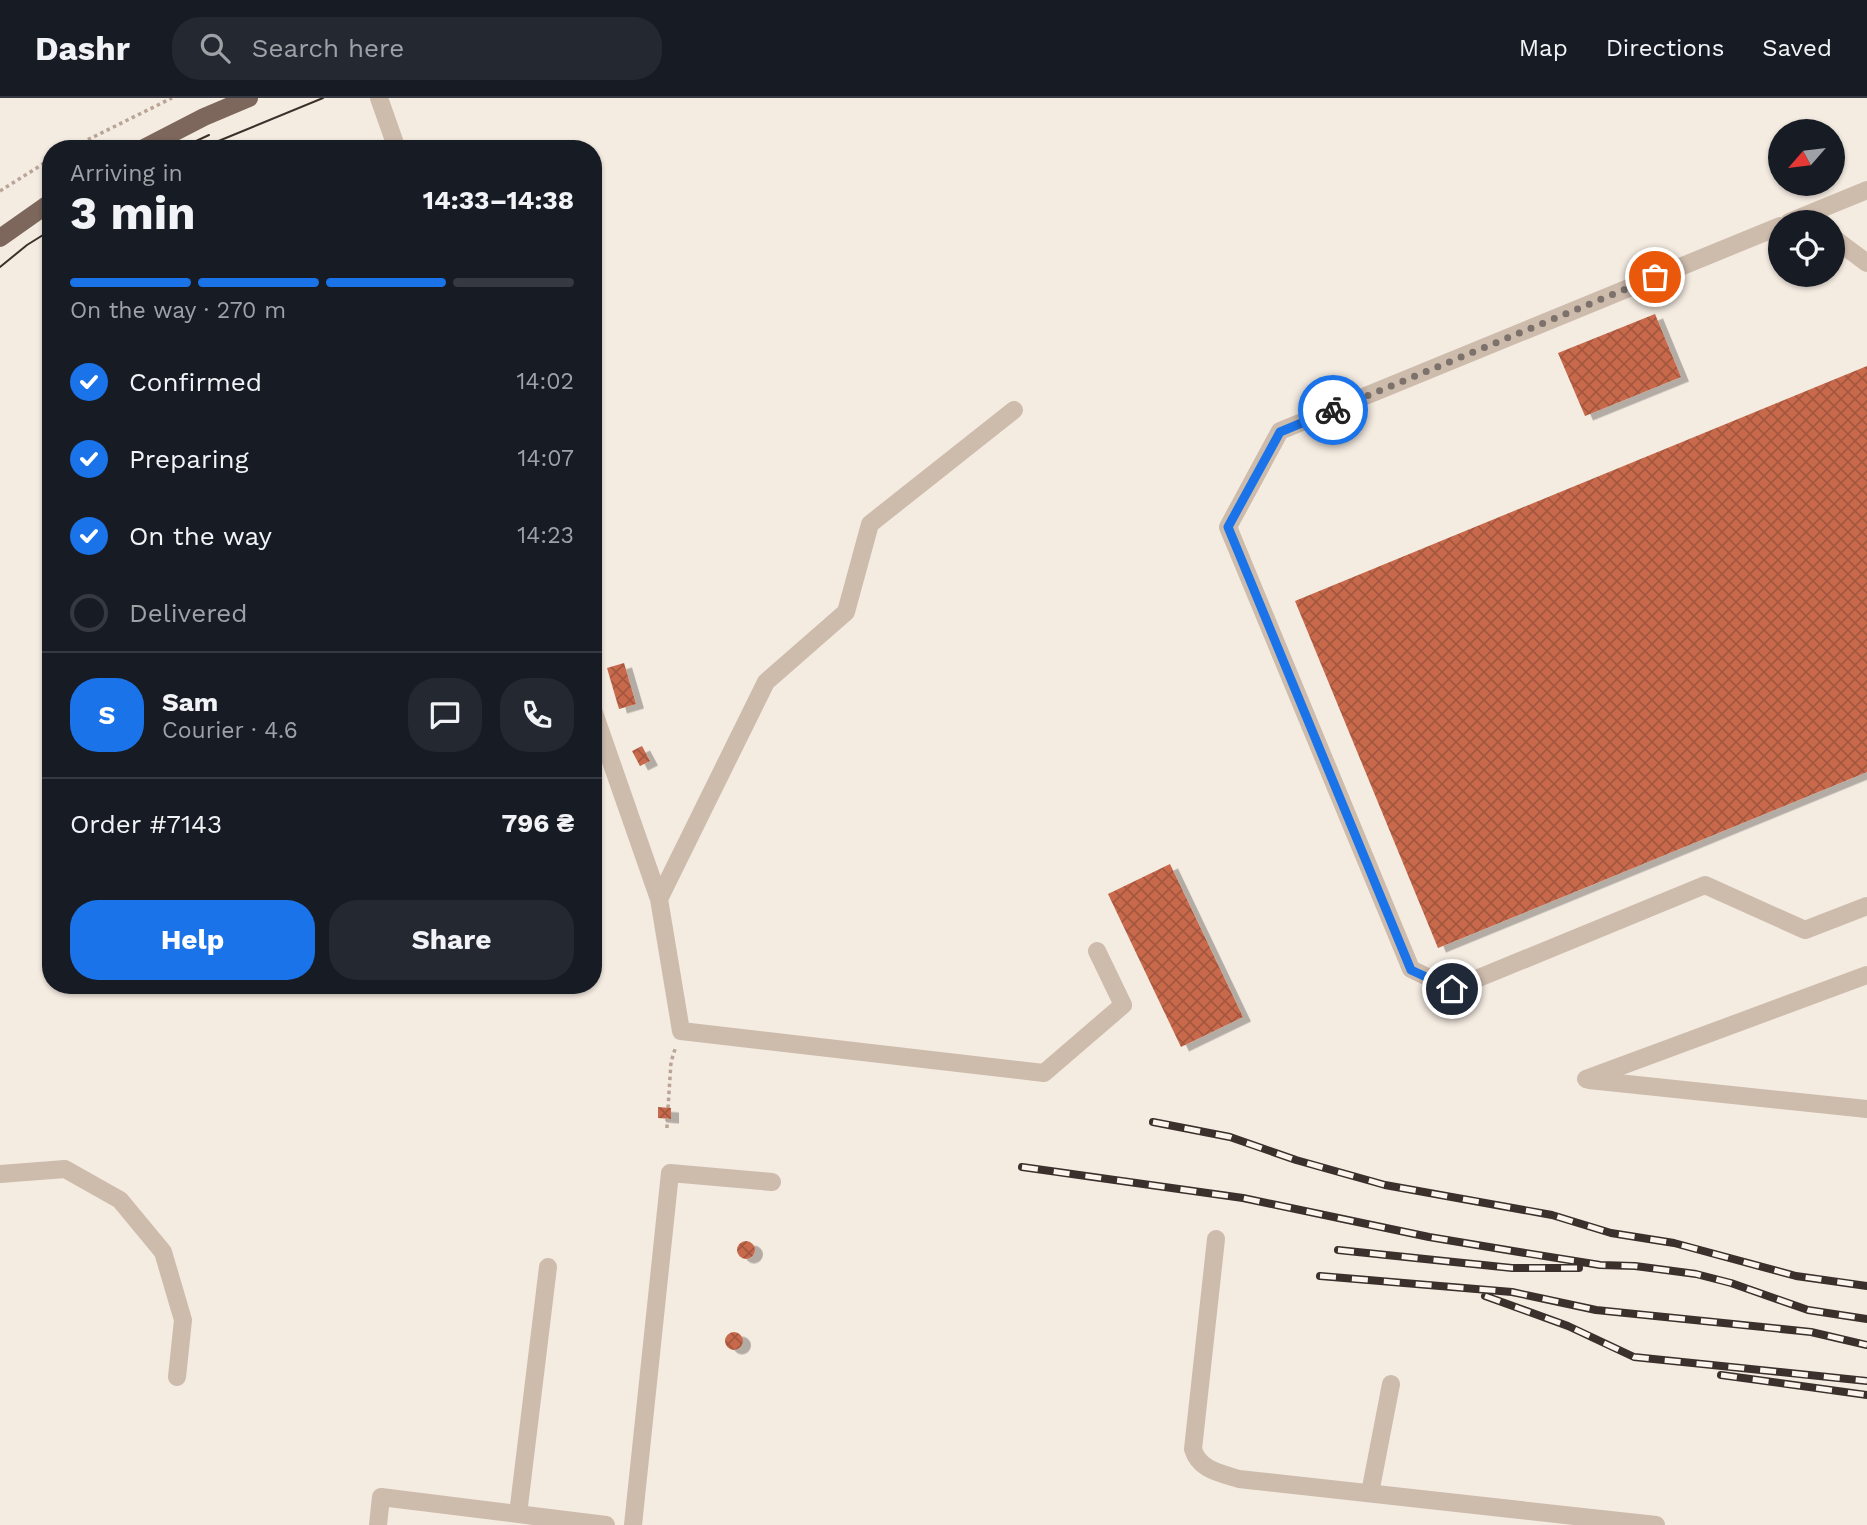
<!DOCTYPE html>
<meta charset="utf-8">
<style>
:root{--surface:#171b24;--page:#242831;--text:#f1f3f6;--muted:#9ea1a6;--line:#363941;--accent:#1a73e8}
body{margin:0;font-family:"Work Sans",sans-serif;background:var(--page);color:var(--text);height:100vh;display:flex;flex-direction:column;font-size:26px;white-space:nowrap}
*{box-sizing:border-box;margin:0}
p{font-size:23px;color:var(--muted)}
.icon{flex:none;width:38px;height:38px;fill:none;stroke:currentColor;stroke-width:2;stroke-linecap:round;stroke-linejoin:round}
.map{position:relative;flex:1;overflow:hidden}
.drawer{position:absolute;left:42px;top:42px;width:560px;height:854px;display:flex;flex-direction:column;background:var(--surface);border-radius:28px;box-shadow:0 2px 5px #0004}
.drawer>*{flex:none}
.needle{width:46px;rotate:242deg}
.fabs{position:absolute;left:1768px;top:21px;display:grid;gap:14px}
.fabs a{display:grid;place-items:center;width:77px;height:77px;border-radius:50%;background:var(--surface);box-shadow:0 2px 5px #0004;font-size:35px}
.pin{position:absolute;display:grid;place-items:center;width:60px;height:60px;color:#fff;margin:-30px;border:4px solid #fff;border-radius:50%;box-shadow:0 2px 7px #0007}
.courier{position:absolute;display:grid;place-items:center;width:70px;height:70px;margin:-35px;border:5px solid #1a73e8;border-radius:50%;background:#fff;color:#222;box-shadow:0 2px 9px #0007}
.headline em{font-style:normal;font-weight:700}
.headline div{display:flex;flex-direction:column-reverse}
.headline{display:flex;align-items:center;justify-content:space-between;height:119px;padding:0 28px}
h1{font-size:46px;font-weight:700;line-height:52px}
.bar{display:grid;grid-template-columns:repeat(4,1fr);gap:10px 7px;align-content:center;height:84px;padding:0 28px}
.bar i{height:9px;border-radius:5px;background:var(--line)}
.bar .current{background:var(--accent)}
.bar p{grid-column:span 4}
.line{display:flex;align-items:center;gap:18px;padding:0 28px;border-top:2px solid var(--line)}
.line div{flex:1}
.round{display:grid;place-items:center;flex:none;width:74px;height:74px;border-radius:28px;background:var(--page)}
ol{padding:0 28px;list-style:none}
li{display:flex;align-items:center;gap:21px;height:77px}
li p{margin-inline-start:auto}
li .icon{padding:7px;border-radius:50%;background:var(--accent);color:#fff;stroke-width:4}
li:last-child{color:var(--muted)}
li i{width:38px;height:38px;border:4px solid var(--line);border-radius:50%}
.primary-button{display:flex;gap:14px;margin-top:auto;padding:14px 28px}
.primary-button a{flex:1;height:80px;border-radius:28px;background:var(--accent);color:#fff;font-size:28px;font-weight:700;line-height:80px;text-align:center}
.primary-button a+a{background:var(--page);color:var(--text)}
header{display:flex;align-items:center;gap:42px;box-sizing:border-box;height:98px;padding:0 35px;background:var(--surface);border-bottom:2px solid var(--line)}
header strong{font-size:33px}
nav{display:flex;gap:38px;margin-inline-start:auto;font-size:24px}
.search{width:490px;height:63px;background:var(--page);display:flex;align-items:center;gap:18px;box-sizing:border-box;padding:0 24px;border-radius:28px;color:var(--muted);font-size:26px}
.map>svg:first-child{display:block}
.building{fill:url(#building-cross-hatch);filter:url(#shadow)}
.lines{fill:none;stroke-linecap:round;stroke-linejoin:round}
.path{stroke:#b9a596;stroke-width:3.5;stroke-dasharray:3.5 3.5;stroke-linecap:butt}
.minor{stroke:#cdbbac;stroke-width:18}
.major{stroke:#7d675c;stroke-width:18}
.tram{stroke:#3b302b;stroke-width:2}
.rail-casing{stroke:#3b302b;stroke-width:8}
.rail{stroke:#fbf5ee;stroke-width:5;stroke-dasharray:16;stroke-linecap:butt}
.done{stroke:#7c716b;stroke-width:7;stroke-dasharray:0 12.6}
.route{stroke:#1a73e8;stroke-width:9}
</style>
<header>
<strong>Dashr</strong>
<div class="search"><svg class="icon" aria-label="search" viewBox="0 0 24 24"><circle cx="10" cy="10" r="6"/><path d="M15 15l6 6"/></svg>Search here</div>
<nav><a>Map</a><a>Directions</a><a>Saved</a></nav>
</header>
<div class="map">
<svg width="1867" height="1427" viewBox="0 0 1867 1427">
<defs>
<pattern id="building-cross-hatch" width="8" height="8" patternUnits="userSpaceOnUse" patternTransform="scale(1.75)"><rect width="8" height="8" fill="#c8694b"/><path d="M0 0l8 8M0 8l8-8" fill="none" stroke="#a4573f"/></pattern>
<filter id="shadow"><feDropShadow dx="8" dy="4.5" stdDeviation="0" flood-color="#0004"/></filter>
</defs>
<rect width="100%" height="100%" fill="#f4ebe1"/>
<path class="building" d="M1655,216l26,63 -96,39 -27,-63z
M1867,268v406l-429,176 -143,-347z
M624,565l12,41 -17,5 -12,-41z
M642,648l8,15 -10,5 -8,-15z
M1170,766l73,153 -62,30 -73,-153z
M658,1009l13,1v11l-13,-1z
M737 1152a9 9 0 1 1 18 0a9 9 0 1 1-18 0Z
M725 1243a9 9 0 1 1 18 0a9 9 0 1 1-18 0Z"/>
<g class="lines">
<path class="path" d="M69,51l103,-51
M0,93l51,-32
M668,1010l3,-46 5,-16
M667,1030v-10"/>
<path class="minor" d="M379,0l18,51
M1789,124l78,-32
M1780,128l-500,205 -52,96 183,442 41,20 253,-104 100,45 62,-24
M1832,139l35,26
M593,612l66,189 22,132 363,42 79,-68 -26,-54
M659,801l107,-217 80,-70 24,-88 144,-114
M1586,981l281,-104
M1589,982l278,29
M0,1076l65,-5 55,31 43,52 20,68 -6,57
M1216,1141l-23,210c6,21 27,24 46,30l417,46
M1370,1395l21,-109
M518,1416l30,-247
M378,1427l3,-28 225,28
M633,1427l37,-352 102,9"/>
<path class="major" d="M142,51l62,-32 45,-19
M0,140l51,-36"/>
<path class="tram" d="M179,51l30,-14
M199,51l124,-51
M0,169l27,-22 24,-15"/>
<defs>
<path id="rail" d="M1153,1024l77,15 66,23 89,25 167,30 59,18 63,10 122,33 71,10
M1022,1069l221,31 186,39 84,14 87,14 35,1 61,8 35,9 77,27 59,9
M1338,1152l174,18h67
M1320,1178l192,16 84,18 215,22 56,13
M1485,1198l83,30 66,31 233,24
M1721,1277l146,20"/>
</defs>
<use href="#rail" class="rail-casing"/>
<use href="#rail" class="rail"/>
</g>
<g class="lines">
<path class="done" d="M1333,312l322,-133"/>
<path class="route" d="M1333,312l-53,22 -52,95 183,443 41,19"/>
</g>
</svg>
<div class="fabs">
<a><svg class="needle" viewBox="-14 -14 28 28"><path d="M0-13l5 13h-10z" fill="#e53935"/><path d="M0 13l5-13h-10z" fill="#9ea1a6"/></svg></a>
<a><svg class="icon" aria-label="locate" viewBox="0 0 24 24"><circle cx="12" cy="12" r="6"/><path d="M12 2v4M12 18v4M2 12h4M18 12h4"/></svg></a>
</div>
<div class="pin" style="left:1655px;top:179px;background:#ea580c"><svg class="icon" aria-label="bag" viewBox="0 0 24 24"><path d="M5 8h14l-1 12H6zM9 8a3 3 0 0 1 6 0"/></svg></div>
<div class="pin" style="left:1452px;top:891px;background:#1f2937"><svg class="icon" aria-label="home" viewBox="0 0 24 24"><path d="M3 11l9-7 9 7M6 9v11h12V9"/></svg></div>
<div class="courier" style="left:1333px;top:312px"><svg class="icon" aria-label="bike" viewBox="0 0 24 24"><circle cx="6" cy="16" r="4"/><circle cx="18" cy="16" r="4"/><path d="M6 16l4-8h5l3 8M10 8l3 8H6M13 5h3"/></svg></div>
<section class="drawer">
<div class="headline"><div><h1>3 min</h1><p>Arriving in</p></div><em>14:33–14:38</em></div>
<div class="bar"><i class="current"></i><i class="current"></i><i class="current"></i><i></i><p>On the way · 270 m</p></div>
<ol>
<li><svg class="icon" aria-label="check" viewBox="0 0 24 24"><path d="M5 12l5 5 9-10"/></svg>Confirmed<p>14:02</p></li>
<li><svg class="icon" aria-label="check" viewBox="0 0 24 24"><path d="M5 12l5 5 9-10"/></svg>Preparing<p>14:07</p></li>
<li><svg class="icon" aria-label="check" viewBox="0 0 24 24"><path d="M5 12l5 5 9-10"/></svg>On the way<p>14:23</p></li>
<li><i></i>Delivered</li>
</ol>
<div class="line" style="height:126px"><b class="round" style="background:var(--accent);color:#fff">S</b><div><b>Sam</b><p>Courier · 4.6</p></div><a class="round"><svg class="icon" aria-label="chat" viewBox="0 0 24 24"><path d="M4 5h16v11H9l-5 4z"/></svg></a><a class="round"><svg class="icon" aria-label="phone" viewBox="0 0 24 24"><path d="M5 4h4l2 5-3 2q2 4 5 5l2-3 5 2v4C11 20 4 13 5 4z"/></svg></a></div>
<div class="line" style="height:91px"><div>Order #7143</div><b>796 ₴</b></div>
<div class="primary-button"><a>Help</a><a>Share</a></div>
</section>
</div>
